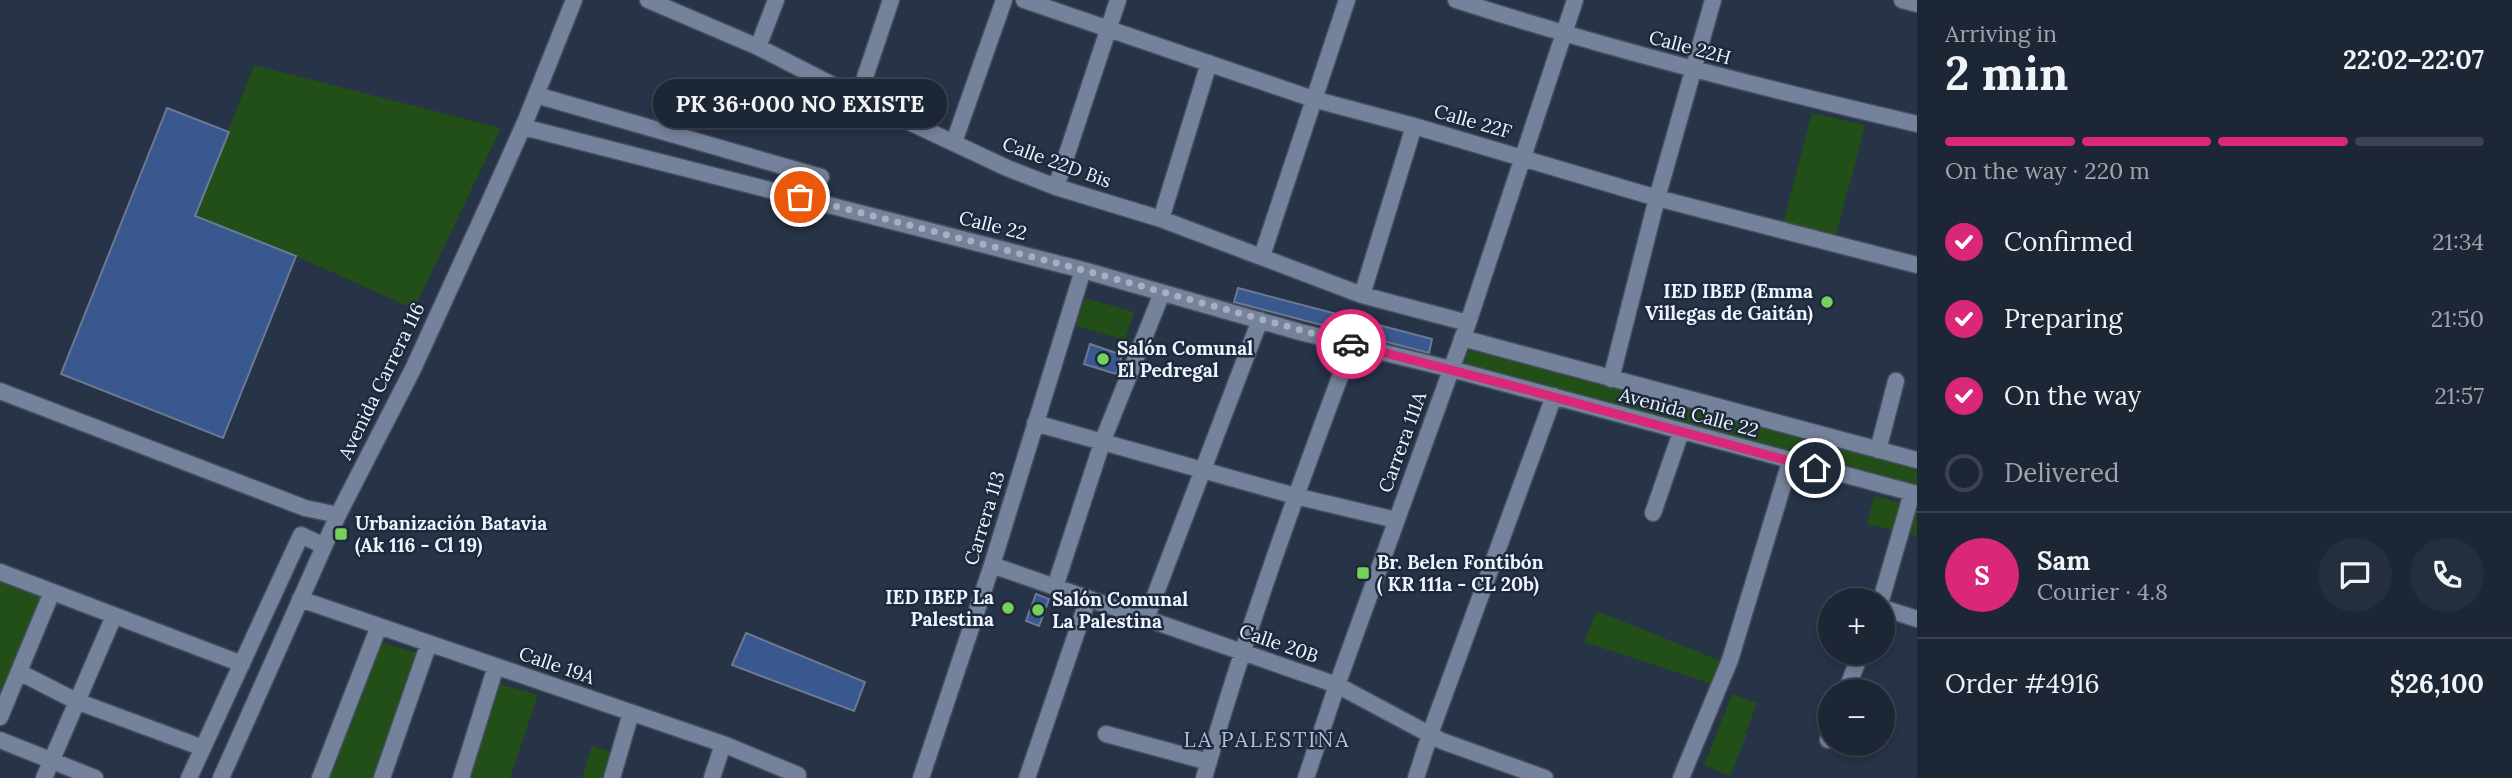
<!DOCTYPE html>
<meta charset="utf-8">
<style>
:root{--surface:#1d2635;--page:#252e3d;--text:#f1f3f6;--muted:#a0a5ad;--line:#3b4350;--accent:#db2777}
body{margin:0;font-family:Lora,serif;background:var(--page);color:var(--text);height:100vh;display:flex;flex-direction:column;font-size:26px;white-space:nowrap}
*{box-sizing:border-box;margin:0}
p{font-size:23px;color:var(--muted)}
.icon{flex:none;width:38px;height:38px;fill:none;stroke:currentColor;stroke-width:2;stroke-linecap:round;stroke-linejoin:round}
.map{position:relative;flex:1;overflow:hidden}
.drawer{display:flex;flex-direction:column;background:var(--surface);width:595px}
.drawer>*{flex:none}
.tools{position:absolute;left:1818px;top:588px;display:grid;gap:14px}
.tools a{display:grid;place-items:center;width:77px;height:77px;border-radius:50%;background:var(--surface);box-shadow:0 4px 10px #0003,0 0 0 2px var(--line);font-size:35px}
.pin{position:absolute;display:grid;place-items:center;width:60px;height:60px;color:#fff;margin:-30px;border:4px solid #fff;border-radius:50%;box-shadow:0 2px 7px #0007}
.courier{position:absolute;display:grid;place-items:center;width:70px;height:70px;margin:-35px;border:5px solid #db2777;border-radius:50%;background:#fff;color:#222;box-shadow:0 2px 9px #0007}
.bubble{position:absolute;height:49px;border-radius:24px;background:var(--surface);box-shadow:0 4px 10px #0003,0 0 0 2px var(--line);font-size:23px;font-weight:700;line-height:49px;text-align:center}
.overview em{font-style:normal;font-weight:700}
.overview div{display:flex;flex-direction:column-reverse}
.overview{display:flex;align-items:center;justify-content:space-between;height:119px;padding:0 28px}
h1{font-size:46px;font-weight:700;line-height:52px}
.bar{display:grid;grid-template-columns:repeat(4,1fr);gap:10px 7px;align-content:center;height:84px;padding:0 28px}
.bar i{height:9px;border-radius:5px;background:var(--line)}
.bar .current{background:var(--accent)}
.bar p{grid-column:span 4}
.line{display:flex;align-items:center;gap:18px;padding:0 28px;border-top:2px solid var(--line)}
.line div{flex:1}
.round{display:grid;place-items:center;flex:none;width:74px;height:74px;border-radius:37px;background:var(--page)}
ol{padding:0 28px;list-style:none}
li{display:flex;align-items:center;gap:21px;height:77px}
li p{margin-inline-start:auto}
li .icon{padding:7px;border-radius:50%;background:var(--accent);color:#fff;stroke-width:4}
li:last-child{color:var(--muted)}
li i{width:38px;height:38px;border:4px solid var(--line);border-radius:50%}
main{display:flex;flex:1;min-height:0}
.map>svg:first-child{display:block}
.green{fill:#224e17}
.building{fill:#3a5890;stroke:#6b7991;stroke-width:2}
.lines{fill:none;stroke-linecap:round;stroke-linejoin:round}
.minor-casing{stroke:#454e5f;stroke-width:19}
.minor{stroke:#75829b;stroke-width:16}
.done{stroke:#a8b0bf;stroke-width:7;stroke-dasharray:0 12.6}
.route{stroke:#db2777;stroke-width:9}
.poi-dot{fill:#74d25c;stroke:#1e293c;stroke-width:2.5}
.labels{text-anchor:middle;dominant-baseline:central;stroke-width:5;stroke-linejoin:round;paint-order:stroke}
.street-label{font-size:19px;fill:#eef4ff;stroke:#1e293c}
.poi-label{font-size:19px;font-weight:bold;fill:#eef4ff;stroke:#1e293c;text-anchor:start}
.neighbourhood-label{font-size:21px;letter-spacing:2px;fill:#b2c1da;stroke:#1e293c}
</style>
<main>
<div class="map">
<svg width="1917" height="778" viewBox="0 0 1917 778">
<rect width="100%" height="100%" fill="#273347"/>
<path class="green" d="M254,65l247,63 -87,181 -118,-53 -101,-40z
M1812,113l53,12 -29,111 -53,-13z
M1085,298l49,14 -9,28 -49,-14z
M1470,348l447,119v22l-454,-123z
M1874,496l43,11v29l-50,-12z
M1,579l45,14 -46,119v-130z
M1597,611l124,50 -9,23 -128,-42z
M380,642l42,12 -46,124h-53z
M496,683l42,12 -28,83h-44z
M1732,694l25,9 -11,29 -9,-2 10,4 -17,42 -26,-11z
M592,746l20,6 -7,26h-23z"/>
<path class="building" d="M167,108l62,24 -34,84 101,40 -73,182 -162,-64z
M1238,288l194,51 -3,14 -195,-51z
M1090,344l32,11 -6,19 -32,-10z
M1036,594l13,5 -10,27 -13,-5z
M746,633l119,49 -11,29 -122,-46z"/>
<g class="lines">
<defs>
<path id="minor" d="M648,0l110,47 100,51 149,70 49,19 105,32 201,76 106,28
M1024,0l289,99 101,27 243,72 260,67
M1456,0c151,49 306,88 461,124
M1902,0l15,4
M758,47l18,-47
M536,95l285,82
M858,98l33,-98
M523,127l560,143 217,62 151,37 466,125
M954,142l50,-142
M1056,187l62,-187
M1161,219l48,-156
M1262,256l85,-256
M1362,295l52,-169
M1462,338l455,122
M1611,379l46,-181 56,-198
M0,391l305,117 33,7
M1035,423l260,73 101,24
M1878,450l18,-69
M1653,513l28,-81
M992,565l345,120 105,56 103,37
M0,572l242,92
M1055,587l48,-147 59,-147
M300,599l423,145 75,31
M1881,600l31,-107
M1883,608l34,11
M1146,619l114,-299
M19,672l57,29 127,47
M1846,691l15,-38
M0,717l52,-125
M1106,734l103,28
M0,740l95,38
M1828,740l2,-8
M44,778l70,-162
M189,778l112,-243 23,11
M221,778l117,-263 75,-146 75,-164 38,-85 48,-120
M320,778l59,-152
M382,778l47,-135
M461,778l35,-112
M612,778l19,-65
M712,778l11,-34
M921,778l71,-213 91,-295
M1027,778l61,-179
M1204,778c42,-147 94,-290 148,-433
M1306,778l31,-93 131,-362 107,-323
M1416,778l14,-44 124,-338
M1681,778l49,-118 60,-198"/>
</defs>
<use href="#minor" class="minor-casing"/>
<use href="#minor" class="minor"/>
</g>
<g class="lines">
<path class="done" d="M800,197l283,73 268,74"/>
<path class="route" d="M1351,344l177,46 287,78"/>
</g>
<g class="poi-dot">
<circle cx="1827" cy="302" r="7"/>
<circle cx="1103" cy="359" r="7"/>
<rect x="334" y="527" width="14" height="14" rx="3.5"/>
<rect x="1356" y="566" width="14" height="14" rx="3.5"/>
<circle cx="1008" cy="608" r="7"/>
<circle cx="1038" cy="610" r="7"/>
</g>
<g class="labels">
<g class="street-label">
<text transform="translate(1690 47) rotate(15)">Calle 22H</text>
<text transform="translate(1473 121) rotate(16)">Calle 22F</text>
<text transform="translate(1057 162) rotate(20)">Calle 22D Bis</text>
<text transform="translate(993 225) rotate(14)">Calle 22</text>
<text transform="translate(381 381) rotate(-64)">Avenida Carrera 116</text>
<text transform="translate(1689 412) rotate(15)">Avenida Calle 22</text>
<text transform="translate(1402 442) rotate(-70)">Carrera 111A</text>
<text transform="translate(984 518) rotate(-73)">Carrera 113</text>
<text transform="translate(1279 643) rotate(19)">Calle 20B</text>
<text transform="translate(557 665) rotate(19)">Calle 19A</text>
</g>
<g class="poi-label">
<text x="1813" y="291" text-anchor="end">IED IBEP (Emma<tspan x="1813" dy="22">Villegas de Gaitán)</tspan></text>
<text x="1117" y="348">Salón Comunal<tspan x="1117" dy="22">El Pedregal</tspan></text>
<text x="355" y="523">Urbanización Batavia<tspan x="355" dy="22">(Ak 116 - Cl 19)</tspan></text>
<text x="1377" y="562">Br. Belen Fontibón<tspan x="1377" dy="22">( KR 111a - CL 20b)</tspan></text>
<text x="994" y="597" text-anchor="end">IED IBEP La<tspan x="994" dy="22">Palestina</tspan></text>
<text x="1052" y="599">Salón Comunal<tspan x="1052" dy="22">La Palestina</tspan></text>
</g>
<g class="neighbourhood-label">
<text x="1267" y="739">LA PALESTINA</text>
</g>
</g>
</svg>
<div class="tools">
<a>+</a>
<a>−</a>
</div>
<div class="pin" style="left:800px;top:197px;background:#ea580c"><svg class="icon" aria-label="bag" viewBox="0 0 24 24"><path d="M5 8h14l-1 12H6zM9 8a3 3 0 0 1 6 0"/></svg></div>
<div class="pin" style="left:1815px;top:468px;background:#1f2937"><svg class="icon" aria-label="home" viewBox="0 0 24 24"><path d="M3 11l9-7 9 7M6 9v11h12V9"/></svg></div>
<div class="courier" style="left:1351px;top:344px"><svg class="icon" aria-label="car" viewBox="0 0 24 24"><path d="M5 17H2v-5l4-1 3-4h7l3 4 3 1v5h-3M9 17h6M6 11h13"/><circle cx="7" cy="17" r="2"/><circle cx="17" cy="17" r="2"/></svg></div>
<div class="bubble" style="left:653px;top:79px;width:294px">PK 36+000 NO EXISTE</div>
</div>
<section class="drawer">
<div class="overview"><div><h1>2 min</h1><p>Arriving in</p></div><em>22:02–22:07</em></div>
<div class="bar"><i class="current"></i><i class="current"></i><i class="current"></i><i></i><p>On the way · 220 m</p></div>
<ol>
<li><svg class="icon" aria-label="check" viewBox="0 0 24 24"><path d="M5 12l5 5 9-10"/></svg>Confirmed<p>21:34</p></li>
<li><svg class="icon" aria-label="check" viewBox="0 0 24 24"><path d="M5 12l5 5 9-10"/></svg>Preparing<p>21:50</p></li>
<li><svg class="icon" aria-label="check" viewBox="0 0 24 24"><path d="M5 12l5 5 9-10"/></svg>On the way<p>21:57</p></li>
<li><i></i>Delivered</li>
</ol>
<div class="line" style="height:126px"><b class="round" style="background:var(--accent);color:#fff">S</b><div><b>Sam</b><p>Courier · 4.8</p></div><a class="round"><svg class="icon" aria-label="chat" viewBox="0 0 24 24"><path d="M4 5h16v11H9l-5 4z"/></svg></a><a class="round"><svg class="icon" aria-label="phone" viewBox="0 0 24 24"><path d="M5 4h4l2 5-3 2q2 4 5 5l2-3 5 2v4C11 20 4 13 5 4z"/></svg></a></div>
<div class="line" style="height:91px"><div>Order #4916</div><b>$26,100</b></div>
</section>
</main>
